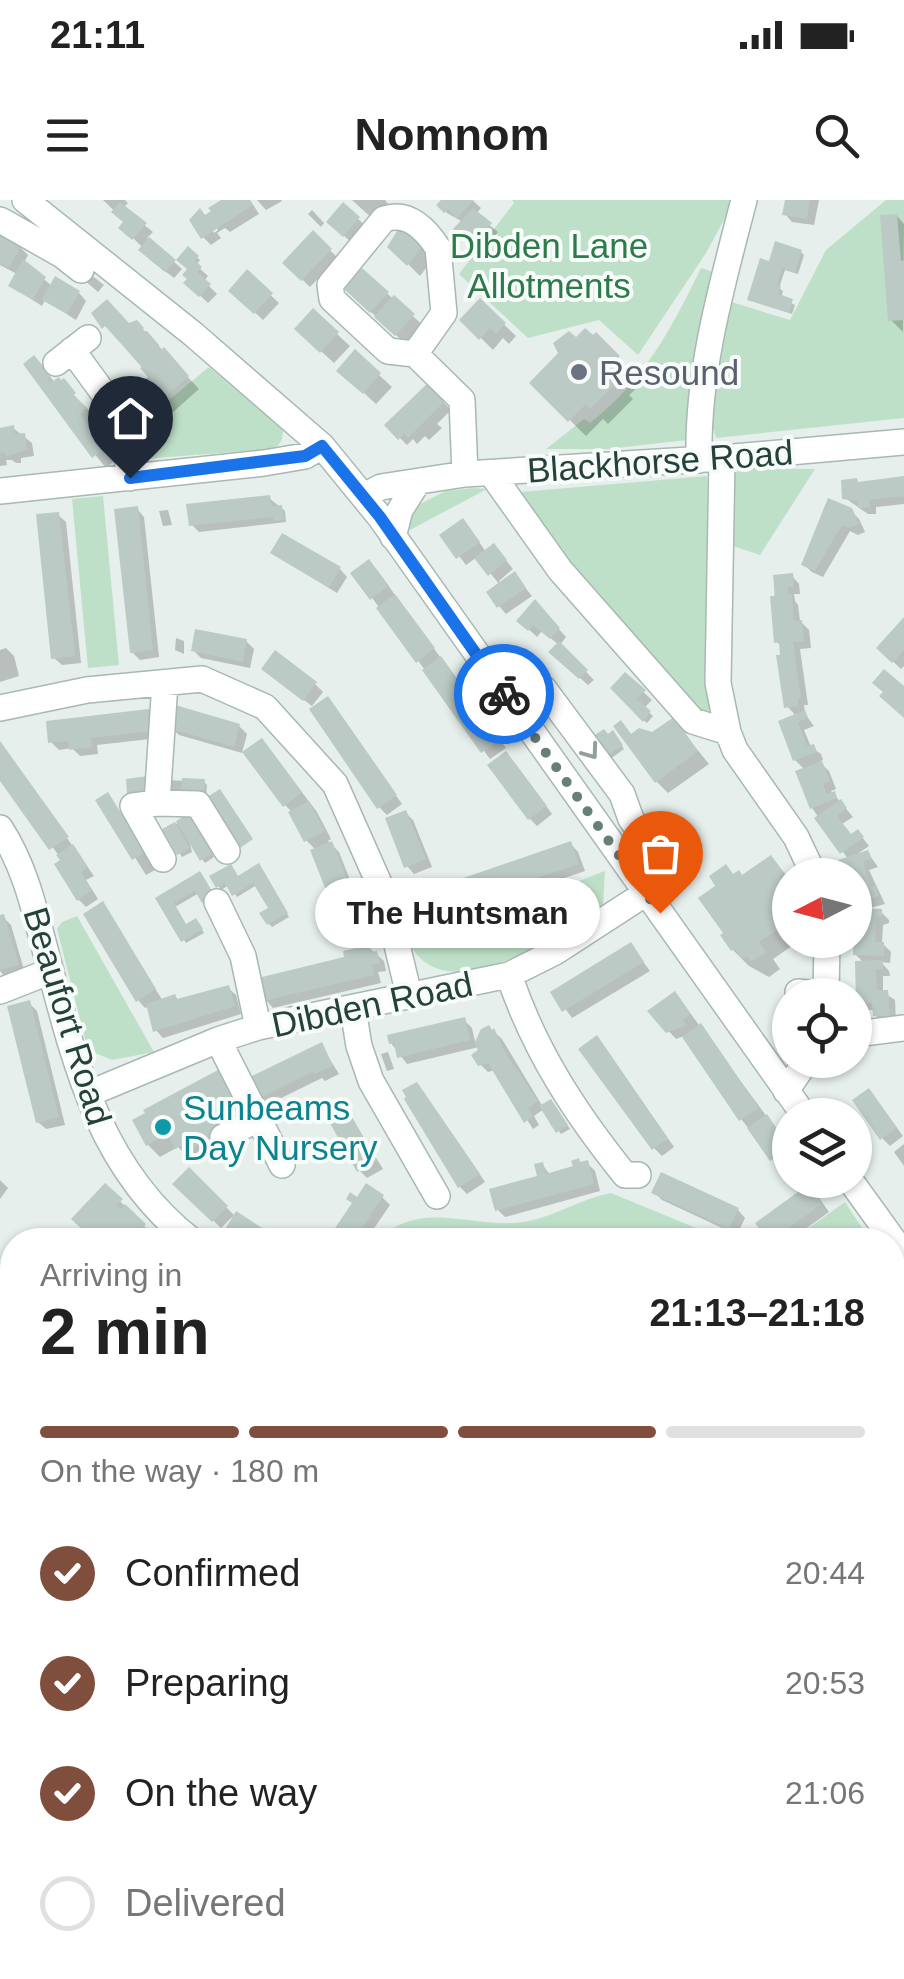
<!DOCTYPE html>
<meta charset="utf-8">
<style>
:root{--surface:#fff;--page:#f2f2f2;--text:#222;--muted:#767676;--line:#e0e0e0;--accent:#804e3d}
body{margin:0;font-family:Helvetica,sans-serif;background:var(--page);color:var(--text);height:100vh;display:flex;flex-direction:column;font-size:38px;white-space:nowrap}
*{box-sizing:border-box;margin:0}
p{font-size:32px;color:var(--muted)}
.icon{flex:none;width:55px;height:55px;fill:none;stroke:currentColor;stroke-width:2;stroke-linecap:round;stroke-linejoin:round}
.map{position:relative;flex:1;overflow:hidden}
.details{position:absolute;left:0px;top:1028px;width:905px;height:752px;display:flex;flex-direction:column;background:var(--surface);border-radius:40px 40px 0 0;box-shadow:0 2px 8px #0004}
.details>*{flex:none}
.needle{width:65px;rotate:264deg}
.buttons{position:absolute;left:772px;top:658px;display:grid;gap:20px}
.buttons a{display:grid;place-items:center;width:100px;height:100px;border-radius:50%;background:var(--surface);box-shadow:0 2px 8px #0004;font-size:50px}
.pin{position:absolute;display:grid;place-items:center;width:85px;height:85px;color:#fff;margin:-102px -42px;border-radius:50% 50% 50% 0;rotate:-45deg;box-shadow:0 0 10px #0007}
.pin .icon{rotate:45deg}
.courier{position:absolute;display:grid;place-items:center;width:100px;height:100px;margin:-50px;border:8px solid #1a73e8;border-radius:50%;background:#fff;color:#222;box-shadow:0 2px 12px #0007}
.bubble{position:absolute;height:70px;border-radius:35px;background:var(--surface);box-shadow:0 2px 8px #0004;font-size:32px;font-weight:800;line-height:70px;text-align:center}
.headline em{font-style:normal;font-weight:800}
.headline div{display:flex;flex-direction:column-reverse}
.headline{display:flex;align-items:center;justify-content:space-between;height:170px;padding:0 40px}
h1{font-size:65px;font-weight:800;line-height:75px}
.bar{display:grid;grid-template-columns:repeat(4,1fr);gap:15px 10px;align-content:center;height:120px;padding:0 40px}
.bar i{height:12px;border-radius:8px;background:var(--line)}
.bar .on{background:var(--accent)}
.bar p{grid-column:span 4}
ol{padding:0 40px;list-style:none}
li{display:flex;align-items:center;gap:30px;height:110px}
li p{margin-inline-start:auto}
li .icon{padding:10px;border-radius:50%;background:var(--accent);color:#fff;stroke-width:4}
li:last-child{color:var(--muted)}
li i{width:55px;height:55px;border:5px solid var(--line);border-radius:50%}
.status{display:flex;justify-content:space-between;align-items:center;height:70px;padding:0 50px;background:var(--surface);direction:ltr}
.status svg{height:28px;fill:currentColor}
header{display:flex;justify-content:space-between;align-items:center;height:130px;padding:0 40px;background:var(--surface);font-size:45px;font-weight:800}
.map>svg:first-child{display:block}
.green{fill:#bfe0c8}
.shadow{fill:#0003}
.lines{fill:none;stroke-linecap:round;stroke-linejoin:round}
.stream{stroke:#8ec9d4;stroke-width:5}
.building{fill:#bbcac4}
.minor-casing{stroke:#a8b8b2;stroke-width:28}
.minor{stroke:#fff;stroke-width:25}
.oneway{stroke:#92a09c}
.done{stroke:#687f78;stroke-width:10;stroke-dasharray:0 18}
.route{stroke:#1a73e8;stroke-width:12}
.worship-dot{fill:#6b7280;stroke:#f7fbf9;stroke-width:4}
.culture-dot{fill:#0f9aa8;stroke:#f7fbf9;stroke-width:4}
.labels{text-anchor:middle;dominant-baseline:central;stroke-width:8;stroke-linejoin:round;paint-order:stroke}
.park-label{font-size:35px;fill:#2d7a4b;stroke:#f7fbf9}
.worship-label{font-size:35px;fill:#5b616d;stroke:#f7fbf9;text-anchor:start}
.street-label{font-size:35px;fill:#24423a;stroke:#f7fbf9}
.culture-label{font-size:35px;fill:#0d838f;stroke:#f7fbf9;text-anchor:start}
</style>
<div class="status"><b>21:11</b><svg viewBox="0 0 49 12"><path d="M0 12V9h3v3zM5 12V6h3v6zM10 12V3h3v9zM15 12V0h3v12zM26 1h20v11H26zM47 4h2v5h-2z"/></svg></div>
<header><svg class="icon" aria-label="menu" viewBox="0 0 24 24"><path d="M4 6h16M4 12h16M4 18h16"/></svg>Nomnom<svg class="icon" aria-label="search" viewBox="0 0 24 24"><circle cx="10" cy="10" r="6"/><path d="M15 15l6 6"/></svg></header>
<div class="map">
<svg width="904" height="1779" viewBox="0 0 904 1779">
<rect width="100%" height="100%" fill="#e6efeb"/>
<path class="green" d="M512,0h223l-29,53 -68,102 -39,-35 -71,18 -69,-64 55,-71z
M886,0h18v218l-188,20 -9,-30 18,-108 65,20 36,-70z
M701,68l18,6 -32,166 -79,9h-62l38,-30 6,4c55,-43 81,-94 111,-155z
M209,167l74,63c0,9 -2,14 -10,19l-130,10 -4,-34z
M748,268l67,1 -55,86 -30,-10 1,-65 5,-8z
M707,276l4,227 -1,7 -9,6 -192,-223z
M474,288l13,1 -77,41 -3,-7 7,-16 32,-16z
M103,296l16,169 -31,3 -16,-169z
M605,671l-2,35c-41,25 -138,95 -183,52 -13,-13 -15,-33 -19,-50 19,6 41,14 62,12 36,-2 105,-36 142,-49z
M77,716l77,136 -42,8 -24,-10 -31,-121 5,-7z
M611,993l114,47h-347c45,-44 98,-8 151,-19 29,-6 53,-23 82,-28z
M845,1002l25,38h-78z
M12,1237v111l-12,27v-129z
M12,1390v268l-12,1v-233z"/>
<path class="shadow" d="M103,0h22l3,3 -5,5 30,24 -6,6 35,31 -8,9 -26,-20 -5,-10 -21,-21 4,-5z
M226,0h24l9,14 -29,18 -5,-4 -8,5 4,5 -10,7 -8,-8 2,-19 9,15 4,-3 -9,-14z
M257,0h24l1,1 -16,9z
M352,0h33l3,4 -14,16z
M441,0h31l9,8 -5,6 22,18 -15,16 -9,-9 -3,4 -15,-14 7,-7 -16,-9 -8,-8z
M787,0h32l-5,25 -22,-3 -7,-8z
M343,6l23,20 -14,17 -23,-21z
M312,10l12,13 -3,4 -13,-13z
M897,16l7,8 -1,108 -12,-12z
M402,27l31,32 -13,17 -29,-29z
M313,34l25,24 -28,29 -25,-24z
M0,36l20,11 8,8 -4,8 28,23 27,7 7,8 -10,19 -31,-20 -3,6 -31,-20 6,-12 -17,-9z
M188,50l12,10 -4,5 12,11 -4,5 13,13 -9,9 -21,-20 3,-13z
M801,52l3,3 -6,19 -13,-4 -6,18 4,3 -2,7 14,7 -3,9 -42,-15 21,-35z
M363,72l62,55 -17,19 -49,-45z
M247,73l32,30 -16,17 -32,-30z
M90,74l14,11 -6,7 -14,-12z
M480,102l36,34 -7,8 -6,-6 -10,12 -30,-30z
M313,112l37,34 -16,17 -24,-22z
M95,113l34,12 8,-2 62,66 -46,41 -12,-12 10,-40z
M596,135l38,38 -4,4 9,9 -10,9 4,4 -25,25 -5,-5 -17,17 -54,-53 44,-42z
M355,153l37,34 -16,17 -24,-22z
M42,166l13,17 3,-3 28,27 36,48 -16,13 -62,-77z
M428,186l23,24 -14,14 5,4 -13,12 -4,-4 -8,8 -4,-5 -6,6 -20,-20z
M13,228l19,15 2,13 -13,2v5h-5l-4,-3h-6l1,5 -7,1v-36z
M904,279v25l-28,3v7h-8l-23,-16 15,-14z
M269,298l16,13 1,11 -87,10 -8,-8z
M137,309l7,8 15,140 -19,3 -8,-8z
M168,310l4,15 -9,1 -4,-15z
M851,311l8,8 6,13 -7,3 -8,-4 -27,46 -11,-5 -8,-7z
M58,315l8,7 15,141 -19,2 -8,-7z
M470,329l16,23 15,2 12,15 -14,12 2,3 14,-9 17,21 -26,18 -7,-8 1,-21 -23,-28 -11,8 -23,-30z
M273,353l67,16 7,8 -10,16z
M377,370l129,178 -16,11 -136,-186z
M792,376l7,8 1,10h-6l1,7 3,4 2,16 9,9 2,18 -11,1 8,56h-4l1,9 9,12 -10,4 7,17 10,7 2,6 -4,2 10,9 7,18 -5,2 22,26 -11,7 10,13 6,-5 11,14 -13,9 12,-2 10,14 -9,3 16,34 -23,6 19,2 8,8v3l-6,2 -1,18 9,9 -1,11 -9,-1 8,9 1,5h-7v16l12,8 1,22 -13,1 -8,-8v-5h-9l-8,-8 6,-39 -9,-9 7,-43 -7,-7v-29h-10l3,-16 -36,-51 -7,-38 -10,-10 1,-44 -9,-10 -5,-59 -5,-5 -3,-26 1,-38z
M535,403l31,34 -6,8 34,35 -6,5 -29,-26v-14l-17,-14 -5,6 -17,-16z
M904,421v45l-3,3 -22,-21z
M176,438l8,3v13l-9,-4z
M246,441l8,8 -4,19 -49,-10 -7,-7z
M6,448l8,8 5,20 -19,6v-32z
M625,475l27,25 -8,8 9,8 -6,7 -15,-13z
M272,476l43,8 8,8 -11,14z
M328,499l74,105 -15,11 -8,-8z
M149,512l7,7 3,19 -62,7 1,9 -18,2 -8,-8 -13,2 -8,-8z
M673,520l36,44 -41,29 -12,-12 -35,-57 12,12 20,-1z
M239,526l8,8 -5,19 -63,-18 -8,-7z
M608,537h8l8,12 -18,13z
M0,544l94,132 -8,4 12,19 -12,8 -8,-8 -15,-38 -63,-84z
M269,549l48,63 14,27 -3,2 11,11 24,61 -18,7 -8,-8 -21,-62 -10,-10 -13,-27 -8,-8z
M514,562l38,52 -15,12 -8,-8z
M168,580l36,2 3,3 -1,11 -38,-5z
M111,598l44,72 -9,5 -47,-75z
M406,613l7,7 19,47 -18,7 -7,-8z
M189,616l25,41 -9,6 -16,-23 3,12 -10,5 -16,-27z
M571,644l7,8 7,19 -131,45 -8,-8z
M771,658l19,21v46l-6,4 11,15 -22,15 7,10 -11,8 -20,-11 -16,-16 1,-74 9,2z
M262,670l27,47 -17,10 -3,-3 2,-15 -14,-24 -20,12 -8,-12 -8,5 -8,-13 25,1z
M200,674l7,31 -8,-12 -24,14 12,19 12,-2 5,9 -18,10 -27,-45z
M102,705l61,96 12,-5 4,5 49,-13 8,7 5,19 -78,24 -7,-8 -7,-24 -4,2 -7,-8z
M3,717l8,8 14,48 -19,5 -6,-7v-53z
M631,745l19,26 -78,47 -18,-25z
M368,747l16,14 2,10 -8,1 3,11 -108,25 -7,-8z
M682,802l108,146v12l-10,7 -39,-48 -57,-83 -8,3 -26,-28z
M29,803l8,8 28,114 -19,4 -8,-7z
M464,820l8,8 4,18 18,-14 8,7 41,68 11,-2 16,24 -9,5 -17,-25 -10,7 5,9 -6,4 -38,-59 -7,2 -8,-8 -1,-17 -72,17 -16,-21z
M321,845l18,29 -14,7 -3,-3 -55,27 -7,-8z
M604,846l70,101 -12,9 -8,-8z
M388,852l6,17 -7,2 -6,-17z
M218,873l22,36 -15,8 6,28 -26,14 -5,-5 -10,5 -12,-12 -18,10 -12,-12z
M424,893l61,89 -18,12 -8,-8z
M876,899l27,37 -13,10 -8,-8z
M345,908l38,61 -16,9 -8,-8z
M904,944v22l-10,-14z
M587,963l8,8 5,20 -95,26 -8,-8 43,-31 2,-14 8,11z
M189,971l45,44 -13,13 -45,-44z
M0,980l8,8 -8,11z
M105,986l51,52 -2,2h-58l-21,-21z
M654,992l84,18 7,8 -8,17 -75,-35z
M817,995l12,17 -39,28h-19z
M382,997l8,8 -24,35h-35l27,-40z
M0,1126l12,11v31l-12,15z
M904,1213v33l-12,5v-33z
M892,1470l7,40 -7,1z
M892,1522l4,4 -4,54z
M29,1768h32l-1,11h-33z
M137,1768h31l-1,11h-25l-6,-6z
M381,1768h40l-8,11h-17z
M596,1768h54l3,5 -11,6h-47l-4,-8z"/>
<g class="lines">
<path class="stream" d="M892,1100l6,-1
M0,1357l12,-31"/>
</g>
<path class="building" d="M221,0h28l4,5 -52,34 -12,-19 11,-12 5,7 6,-4 -3,-3z
M441,0h33l-17,18 -9,-8 -4,3 -8,-8z
M785,0h25l-3,19 -25,-4z
M120,2l27,21 -15,17 -14,-12 5,-6 -12,-10z
M343,2l17,15 -17,20 -17,-15z
M473,8l19,15 -18,19 -9,-9 -3,4 -9,-8z
M897,14l4,47 3,-1v60l-16,1 -8,-106z
M402,23l21,22 -16,21 -20,-19z
M313,30l19,19 -31,32 -19,-18z
M0,33l22,12 -13,23 -9,-5z
M149,37l27,23 12,-14 11,10 -4,4 7,7 -5,5 14,12 -12,13 -16,-14 4,-4 -5,-4 5,-6 -11,-9 -11,12 -27,-22z
M775,41l27,9 -7,23 -13,-5 -5,17 4,1 -2,8 14,5 -4,14 -42,-13 13,-42 9,3z
M23,59l23,18 -13,23 -25,-14z
M362,68l27,24 -19,21 -26,-24z
M247,69l26,24 -19,21 -26,-23z
M55,76l25,15 -13,23 -25,-14z
M394,95l21,19 -20,22 -21,-19z
M480,98l26,25 -10,11 -6,-6 -11,12 -20,-20z
M107,99l22,24 8,-3 7,8 -2,3h5l12,14 1,6 4,-4 25,29 -50,44 -17,-20 26,-23 -8,-9 2,-1 -37,-41 -3,3 -11,-16z
M313,108l26,24 -19,21 -26,-24z
M585,128l8,7 3,-3 24,24 -4,3 8,9 -9,9 4,4 -29,28 -4,-5 -18,18 -39,-39 29,-30 -5,-10 16,-12 7,6z
M355,149l26,24 -18,21 -27,-23z
M34,155l17,21 -4,3 3,4 9,-6 2,3 3,-2 12,15 -3,3 14,12 -7,6 8,11 7,-5 6,8 -2,1 13,13 -20,16 -69,-94z
M428,183l17,18 -37,37 -4,-4 -6,6 -14,-15z
M14,225l1,9 10,-1 2,16 -21,8 -1,-4h-5v-25z
M904,276v20l-35,4 1,7 -12,1 -1,-7 -15,-2 -1,-19 16,-2 1,4z
M270,295l2,11 10,-1 2,15 -11,1v-4l-84,9 -3,-22z
M828,298l24,10 7,16 -10,4 -7,-3 -27,46 -14,-6z
M138,306l15,144 -23,3 -16,-144z
M59,312l16,144 -24,3 -15,-145z
M463,318l17,24 -24,17 -17,-24z
M282,333l59,34 -12,21 -59,-35z
M494,343l13,17 -19,16 -14,-18z
M369,359l20,27 -19,14 -20,-27z
M515,371l11,17 -29,20 -11,-16z
M793,373l1,14h-6v7h4l2,27 8,-1 2,21 -11,1 8,56h-3v8l-14,2 -8,-53h4l-1,-13 -5,1 -4,-47h5l-2,-21z
M395,394l40,54 -19,15 -40,-55z
M535,399l25,29 -10,11 -17,-14 -5,6 -12,-10z
M904,417v33l-12,13 -16,-15z
M195,429l52,10 -4,23 -52,-11z
M559,441l29,29 -9,9 -31,-27z
M275,450l42,32 -14,19 -42,-32z
M441,456l59,83 -19,14 -59,-83z
M884,469l20,17v32l-25,-22 4,-4 -11,-9z
M625,472l21,18 -9,9 14,12 -8,11 -33,-34z
M328,496l69,99 -20,14 -68,-100z
M175,505l65,19 -6,23 -66,-19z
M149,509l3,22 -61,7 1,9 -23,3 -1,-9 -20,2 -2,-22z
M805,510l3,8 -10,4 9,24 7,-2 3,8 -24,9 -15,-40z
M674,517l24,34 -43,32 -42,-57 8,-6 10,14 8,-6 13,4z
M604,529l4,5 5,-4 10,15 -22,15 -14,-20z
M262,538l40,54 -19,15 -41,-55z
M0,541l69,96 -20,13 -49,-69z
M506,551l41,55 -19,14 -41,-55z
M822,561l8,20 -7,3 4,10 8,-3 2,7 -27,11 -15,-38z
M148,576l1,15 -22,3 -1,-15z
M182,578l23,1 -1,15 -23,-1z
M220,589l33,50 -13,9 -33,-51z
M108,592l37,60 -13,8 -37,-60z
M841,599l6,9 -10,8 14,18 7,-5 6,8 -24,17 -26,-36z
M309,601l16,30 -21,11 -16,-30z
M406,610l20,49 -22,9 -19,-50z
M190,613l23,40 -13,8 -24,-40z
M175,622l15,26 -13,7 -15,-26z
M332,641l25,64 -22,8 -25,-63z
M571,641l8,23 -135,45 -7,-22z
M73,644l15,23 -7,5 11,19 -15,10 -23,-37 6,-4 -4,-5z
M868,650l4,9 -9,3 8,25 5,-1 3,10 -24,7v-28h-13l-4,-15z
M771,655l13,18 -5,3 7,10 -11,7 7,10 -12,9 11,15 -22,15 7,10 -15,10 -4,-6 -5,3 -7,-10 -4,2 -11,-16 3,-2 -25,-35 17,-12 -6,-10 17,-12 7,10 6,-4 3,5z
M259,663l29,50 -21,12 -8,-12 9,-5 -15,-25 -21,13 -7,-13 -9,5 -7,-12 22,-12 7,12z
M200,671l15,25 -13,7 -7,-12 -21,12 12,21 10,-6 7,11 -22,13 -26,-44z
M103,701l53,88 -20,13 -53,-88z
M855,708l27,1v7l-6,1 -1,25h9v14l-31,-1z
M4,714l15,51 -19,5v-55z
M631,742l13,20 -82,50 -12,-20z
M369,745l2,7 6,-1 3,12 -8,2 2,10 -111,26 -5,-23 86,-21 -1,-6z
M883,760v9h-7l1,21h11l2,26h-17l-1,-13h-16l-1,-42z
M229,785l6,21 -82,26 -7,-28 29,-10 2,5z
M675,791l16,23 -8,6 3,5 -20,8 -19,-22z
M30,800l29,117 -23,6 -29,-117z
M465,817l5,23 -73,18 -3,-15 -5,1 -2,-9z
M701,823l58,85 -20,13 -57,-84z
M489,825l3,5 2,-2 11,24 33,49 -10,7 5,8 -9,7 -36,-60 -10,3 -7,-11 7,-5 -4,-6 7,-15z
M597,835l71,104 -16,11 -74,-101z
M322,842l11,24 -18,8 -1,-3 -56,28 -10,-21z
M218,870l16,31 -23,12 10,20 -30,15 -3,-6 -13,7 -7,-15 -22,12 -14,-26 13,-7 -2,-3z
M417,882l63,92 -22,14 -54,-89 2,-2 -4,-7z
M869,888l28,40 -17,12 -28,-40z
M551,899l17,26 -12,8 -17,-27z
M345,905l32,55 -20,12 -31,-56z
M767,914l20,30 -4,2 3,5 -16,10 -23,-33z
M579,958l1,4 8,-2 6,24 -99,27 -6,-22 48,-13 -3,-12 9,-2 3,12 27,-8 -2,-5z
M189,967l39,39 -16,16 -40,-38z
M661,972l78,36 -10,21 -78,-36z
M105,983l18,16 -6,6 4,4 4,-5 21,20 -15,16h-14l-11,-10 -5,5 -3,-4 -7,7 -20,-19z
M366,983l18,12 -30,45h-27l25,-37 -6,-4 4,-7 7,5z
M809,984l14,19 -51,37h-5l-12,-17z
M236,1011l23,15 24,14h-44l-15,-9z
M0,1122l12,11v10l-12,14z
M904,1210v26l-12,4v-25z
M26,1768h28l-2,11h-28z
M528,1768h27l6,11h-26z
M591,1768h51l-21,11h-29l-5,-9z
M680,1768h38l10,8 -3,3h-31z"/>
<g class="lines">
<defs>
<path id="minor" d="M25,0l168,134 129,112 58,71 424,598
M0,20l62,35 19,15
M72,150l49,67 9,61
M415,154l29,-41 -6,-65c-13,-20 -30,-37 -54,-29l-54,66 2,14 56,52 27,3 47,46 3,74
M56,163l32,-25
M722,258l-4,225 10,49 7,18 61,87 18,38
M699,260c-2,-89 23,-175 45,-260
M491,273l69,97 133,151 35,11
M0,291l264,-28 41,-7 17,-10
M364,296l17,-9 84,-13 257,-16 182,-16
M393,337l7,-27 17,-27
M495,482c22,-7 31,-8 49,7l78,105 9,25 17,24
M0,508l87,-18 115,-11 63,28 70,77 51,115 23,96
M157,603l41,1 29,47
M0,628c26,40 35,84 47,129 28,107 53,212 144,283
M163,659l-30,-53 24,-3 8,-120
M217,702l26,54 15,71
M509,775c25,75 66,138 116,200h13
M0,791l51,-20
M798,792l26,3
M826,795l1,-55
M353,809l6,37 12,35 66,115
M855,834l49,-6
M218,840l64,125
M786,891l21,-31
M88,894l130,-54 40,-13 251,-52 46,-23 91,-59
M223,937l35,-18
M850,980l54,75
M892,1271l12,-9
M892,1340l12,61
M892,1664l12,-41
M0,1751l12,-81
M892,1756l12,6
M762,1768l15,11
M187,1779l1,-11
M833,1779l9,-11"/>
</defs>
<use href="#minor" class="minor-casing"/>
<use href="#minor" class="minor"/>
</g>
<defs><path id="oneway-chevron" d="M-2-3.5L2.5 0L-2 3.5" fill="none" stroke-width="1.6" stroke-linecap="round" stroke-linejoin="round" transform="scale(2.5)"/></defs>
<use class="oneway" href="#oneway-chevron" transform="translate(591 552) rotate(54)"/>
<g class="lines">
<path class="done" d="M504,494l156,219"/>
<path class="route" d="M130,278l175,-22 17,-10 58,71 124,177"/>
</g>
<circle class="worship-dot" cx="579" cy="172" r="10"/>
<circle class="culture-dot" cx="163" cy="927" r="10"/>
<g class="labels">
<g class="park-label">
<text x="549" y="45">Dibden Lane<tspan x="549" dy="40">Allotments</tspan></text>
</g>
<g class="worship-label">
<text x="599" y="172">Resound</text>
</g>
<g class="street-label">
<text transform="translate(660 261) rotate(-4)">Blackhorse Road</text>
<text transform="translate(372 804) rotate(-12)">Dibden Road</text>
<text transform="translate(68 816) rotate(73)">Beaufort Road</text>
</g>
<g class="culture-label">
<text x="183" y="907">Sunbeams<tspan x="183" dy="40">Day Nursery</tspan></text>
</g>
</g>
</svg>
<div class="buttons">
<a><svg class="needle" viewBox="-14 -14 28 28"><path d="M0-13l5 13h-10z" fill="#e53935"/><path d="M0 13l5-13h-10z" fill="#767676"/></svg></a>
<a><svg class="icon" aria-label="locate" viewBox="0 0 24 24"><circle cx="12" cy="12" r="6"/><path d="M12 2v4M12 18v4M2 12h4M18 12h4"/></svg></a>
<a><svg class="icon" aria-label="layers" viewBox="0 0 24 24"><path d="M12 4l9 5-9 5-9-5zM3 14l9 5 9-5"/></svg></a>
</div>
<div class="pin" style="left:660px;top:713px;background:#ea580c"><svg class="icon" aria-label="bag" viewBox="0 0 24 24"><path d="M5 8h14l-1 12H6zM9 8a3 3 0 0 1 6 0"/></svg></div>
<div class="pin" style="left:130px;top:278px;background:#1f2937"><svg class="icon" aria-label="home" viewBox="0 0 24 24"><path d="M3 11l9-7 9 7M6 9v11h12V9"/></svg></div>
<div class="courier" style="left:504px;top:494px"><svg class="icon" aria-label="bike" viewBox="0 0 24 24"><circle cx="6" cy="16" r="4"/><circle cx="18" cy="16" r="4"/><path d="M6 16l4-8h5l3 8M10 8l3 8H6M13 5h3"/></svg></div>
<div class="bubble" style="left:315px;top:678px;width:285px">The Huntsman</div>
<section class="details">
<div class="headline"><div><h1>2 min</h1><p>Arriving in</p></div><em>21:13–21:18</em></div>
<div class="bar"><i class="on"></i><i class="on"></i><i class="on"></i><i></i><p>On the way · 180 m</p></div>
<ol>
<li><svg class="icon" aria-label="check" viewBox="0 0 24 24"><path d="M5 12l5 5 9-10"/></svg>Confirmed<p>20:44</p></li>
<li><svg class="icon" aria-label="check" viewBox="0 0 24 24"><path d="M5 12l5 5 9-10"/></svg>Preparing<p>20:53</p></li>
<li><svg class="icon" aria-label="check" viewBox="0 0 24 24"><path d="M5 12l5 5 9-10"/></svg>On the way<p>21:06</p></li>
<li><i></i>Delivered</li>
</ol>
</section>
</div>
